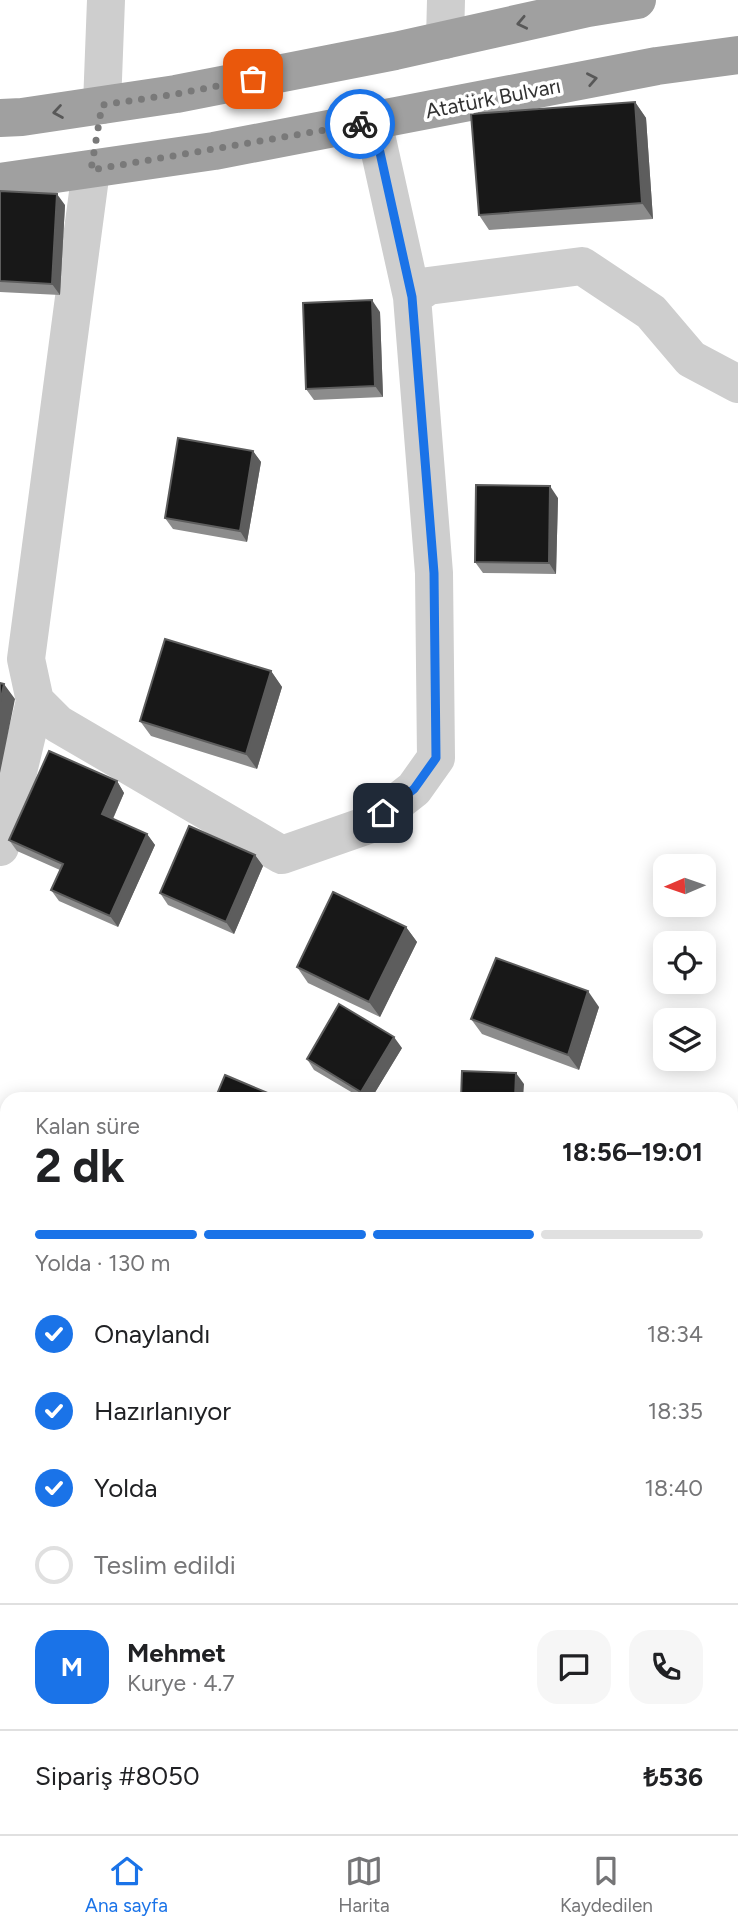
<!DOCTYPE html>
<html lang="tr">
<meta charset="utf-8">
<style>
:root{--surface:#fff;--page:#f6f6f6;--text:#202124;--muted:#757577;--line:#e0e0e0;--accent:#1a73e8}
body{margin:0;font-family:Figtree,sans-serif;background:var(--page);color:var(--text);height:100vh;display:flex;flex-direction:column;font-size:26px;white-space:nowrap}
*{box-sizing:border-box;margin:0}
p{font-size:23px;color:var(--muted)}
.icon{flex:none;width:38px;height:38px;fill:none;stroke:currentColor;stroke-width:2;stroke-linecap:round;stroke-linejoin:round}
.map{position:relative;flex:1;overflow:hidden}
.side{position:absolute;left:0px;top:1092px;width:738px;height:742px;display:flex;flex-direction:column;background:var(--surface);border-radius:21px 21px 0 0;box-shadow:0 4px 18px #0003}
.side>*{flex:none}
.needle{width:46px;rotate:268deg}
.buttons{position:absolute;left:653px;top:854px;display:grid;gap:14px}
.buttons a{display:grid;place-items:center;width:63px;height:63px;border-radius:14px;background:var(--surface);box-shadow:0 4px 18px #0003;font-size:35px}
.pin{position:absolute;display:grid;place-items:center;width:60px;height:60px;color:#fff;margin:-30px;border-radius:14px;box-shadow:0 4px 10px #0006}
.courier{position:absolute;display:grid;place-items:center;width:70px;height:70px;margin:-35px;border:5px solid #1a73e8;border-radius:50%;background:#fff;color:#222;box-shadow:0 2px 9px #0007}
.headline em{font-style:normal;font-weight:700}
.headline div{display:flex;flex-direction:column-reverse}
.headline{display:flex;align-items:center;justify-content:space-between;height:119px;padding:0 35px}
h1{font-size:46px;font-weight:700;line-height:52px}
.bar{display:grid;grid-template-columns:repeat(4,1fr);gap:10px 7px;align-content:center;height:84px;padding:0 35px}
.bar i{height:9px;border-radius:5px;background:var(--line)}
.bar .current{background:var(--accent)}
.bar p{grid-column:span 4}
.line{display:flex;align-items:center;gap:18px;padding:0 35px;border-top:2px solid var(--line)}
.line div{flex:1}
.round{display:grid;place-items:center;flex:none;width:74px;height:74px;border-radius:21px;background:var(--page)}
ol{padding:0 35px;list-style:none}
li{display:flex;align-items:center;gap:21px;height:77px}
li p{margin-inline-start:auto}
li .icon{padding:7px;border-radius:50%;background:var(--accent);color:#fff;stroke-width:4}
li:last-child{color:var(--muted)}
li i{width:38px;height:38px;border:4px solid var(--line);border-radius:50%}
.dock{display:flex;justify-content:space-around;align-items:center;height:98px;border-top:2px solid var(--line);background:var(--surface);font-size:19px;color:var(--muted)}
.dock a{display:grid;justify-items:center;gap:4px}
.dock .current{color:var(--accent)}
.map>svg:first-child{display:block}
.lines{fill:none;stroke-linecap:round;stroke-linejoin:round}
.minor{stroke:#cecece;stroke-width:38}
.trunk{stroke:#a0a0a0;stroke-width:38}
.wall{fill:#8c8c8c}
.shaded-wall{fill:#5d5d5d}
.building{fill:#181818;stroke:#5d5d5d;stroke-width:2}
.oneway{stroke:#585858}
.done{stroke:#797979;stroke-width:7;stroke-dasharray:0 12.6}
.route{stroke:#1a73e8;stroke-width:9}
.labels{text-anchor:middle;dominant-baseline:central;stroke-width:7;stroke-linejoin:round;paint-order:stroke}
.street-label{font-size:21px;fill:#313131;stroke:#fff}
</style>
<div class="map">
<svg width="738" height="1834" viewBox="0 0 738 1834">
<rect width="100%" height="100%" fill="#fff"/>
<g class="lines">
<path class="minor" d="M445,40l1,-40
M102,105l4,-105
M91,170l-65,489 9,42 23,23 224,131 86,-30 46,-36 22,-31 -2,-185 -22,-276 -39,-176
M412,297l16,-11 154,-20 69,46 40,47 47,25
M0,847l35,-146
M0,1648l7,2
M732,1730l6,3"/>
<path class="trunk" d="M0,118l22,-1 154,-23 219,-43 193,-43 49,-8
M0,182l214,-31 443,-85 81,-11"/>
</g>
<path class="wall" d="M635,102l11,16 7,101 -164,11 -10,-15z
M0,191l65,14 -5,90 -60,-3z
M380,312l3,85 -69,3 -8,-11z
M253,451l8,11 -14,80 -74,-13 -8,-11z
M558,498l-2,76 -73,-1 -8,-11z
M271,671l11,16 -25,82 -106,-33 -11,-15z
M117,781l7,12 -11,26 34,15 8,11 -37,82 -59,-26 -8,-11 9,-20 -43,-19 -8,-11z
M255,855l8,11 -29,68 -66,-29 -8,-12z
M406,927l11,15 -37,75 -72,-34 -11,-16z
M599,1007l-20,63 -97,-36 -11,-15z
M402,1048l-31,51h-8l-49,-29 -7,-11z
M90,1827h90l1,7h-87z
M405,1827h47l-43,6z"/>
<path class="shaded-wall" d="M635,102l11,16 7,101 -11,-16z
M57,194l8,11 -5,90 -8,-11z
M372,300l8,12 3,85 -8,-11z
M253,451l8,11 -14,80 -7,-11z
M550,486l8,12 -2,76 -7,-11z
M271,671l11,16 -25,82 -11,-15z
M4,684l11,15 -15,74v-70z
M117,781l7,12 -14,32 -8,-11z
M147,834l8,11 -37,82 -8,-11z
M255,855l8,11 -29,68 -8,-12z
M406,927l11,15 -37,75 -11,-15z
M588,991l11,16 -20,63 -11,-15z
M394,1037l8,11 -31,51h-4l-6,-7z
M516,1073l8,11 -1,15h-8z
M172,1827h8l1,7h-4z
M245,1827h9l1,7h-10z
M673,1827h9l1,7h-9z"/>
<path class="building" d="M635,102l7,101 -163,12 -8,-101z
M0,191l57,3 -5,90 -52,-3z
M372,300l3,86 -69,3 -3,-86z
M178,438l75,13 -13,80 -75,-13z
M476,485l74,1 -1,77 -74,-1z
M165,639l106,32 -25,83 -106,-33z
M0,683l4,1 -4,19z
M49,751l68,30 -15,33 45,20 -37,82 -59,-26 12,-26 -54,-24z
M189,826l66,29 -29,67 -66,-29z
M333,892l73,35 -37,75 -72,-35z
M496,958l92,33 -20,64 -97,-36z
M339,1004l55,33 -33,55 -54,-33z
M462,1071l54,2 -1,26h-54z
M225,1075l57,24h-67z
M738,1797v37h-29l-1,-7h24v-29z
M186,1827h59v7h-59z
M599,1827h74l1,7h-74z"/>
<defs><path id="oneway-chevron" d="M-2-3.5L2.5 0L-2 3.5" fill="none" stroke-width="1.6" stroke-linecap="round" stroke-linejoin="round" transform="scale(1.75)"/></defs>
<g class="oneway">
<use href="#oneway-chevron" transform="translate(522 23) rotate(168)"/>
<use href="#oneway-chevron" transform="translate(592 79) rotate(-11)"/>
<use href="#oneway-chevron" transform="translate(58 112) rotate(171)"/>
</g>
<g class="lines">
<path class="done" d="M253,79l-77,15 -74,11 -11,65 269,-46"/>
<path class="route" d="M360,124l13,-3 39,176 22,276 2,185 -22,31 -31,24"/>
</g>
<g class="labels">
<g class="street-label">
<text transform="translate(493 98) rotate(-11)">Atatürk Bulvarı</text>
</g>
</g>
</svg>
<div class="buttons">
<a><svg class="needle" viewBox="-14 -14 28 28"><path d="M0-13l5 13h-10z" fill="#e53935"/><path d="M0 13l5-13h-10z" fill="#757577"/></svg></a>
<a><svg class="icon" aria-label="locate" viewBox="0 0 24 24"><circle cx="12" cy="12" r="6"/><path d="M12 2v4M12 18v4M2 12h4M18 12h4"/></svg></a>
<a><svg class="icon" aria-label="layers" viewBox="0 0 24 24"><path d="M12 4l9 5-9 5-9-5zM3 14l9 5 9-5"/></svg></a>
</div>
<div class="pin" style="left:253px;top:79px;background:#ea580c"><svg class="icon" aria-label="bag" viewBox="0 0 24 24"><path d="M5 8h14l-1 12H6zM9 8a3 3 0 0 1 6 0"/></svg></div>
<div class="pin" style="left:383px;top:813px;background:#1f2937"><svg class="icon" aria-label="home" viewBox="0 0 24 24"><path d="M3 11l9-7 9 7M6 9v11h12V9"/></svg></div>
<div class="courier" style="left:360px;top:124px"><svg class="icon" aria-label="bike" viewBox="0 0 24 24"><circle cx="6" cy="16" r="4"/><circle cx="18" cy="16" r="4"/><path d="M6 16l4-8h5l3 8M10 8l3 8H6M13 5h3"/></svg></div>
<section class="side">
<div class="headline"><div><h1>2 dk</h1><p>Kalan süre</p></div><em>18:56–19:01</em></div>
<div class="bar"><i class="current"></i><i class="current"></i><i class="current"></i><i></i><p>Yolda · 130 m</p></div>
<ol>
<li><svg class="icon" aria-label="check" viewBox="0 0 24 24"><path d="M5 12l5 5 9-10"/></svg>Onaylandı<p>18:34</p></li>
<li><svg class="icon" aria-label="check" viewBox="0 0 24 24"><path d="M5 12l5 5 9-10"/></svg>Hazırlanıyor<p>18:35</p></li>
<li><svg class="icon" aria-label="check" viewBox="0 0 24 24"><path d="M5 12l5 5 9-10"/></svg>Yolda<p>18:40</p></li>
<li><i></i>Teslim edildi</li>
</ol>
<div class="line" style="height:126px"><b class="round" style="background:var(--accent);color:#fff">M</b><div><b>Mehmet</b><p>Kurye · 4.7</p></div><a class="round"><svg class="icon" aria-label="chat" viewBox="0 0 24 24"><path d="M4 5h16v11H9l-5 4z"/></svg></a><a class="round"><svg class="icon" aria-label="phone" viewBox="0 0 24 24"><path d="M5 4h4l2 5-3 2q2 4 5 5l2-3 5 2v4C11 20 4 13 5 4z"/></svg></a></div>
<div class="line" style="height:91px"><div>Sipariş #8050</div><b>₺536</b></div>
</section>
</div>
<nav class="dock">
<a class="current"><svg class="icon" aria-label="home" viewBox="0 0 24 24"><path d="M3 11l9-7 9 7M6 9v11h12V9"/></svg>Ana sayfa</a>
<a><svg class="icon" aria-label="map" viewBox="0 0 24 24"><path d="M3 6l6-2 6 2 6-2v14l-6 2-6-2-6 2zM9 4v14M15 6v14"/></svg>Harita</a>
<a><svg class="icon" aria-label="saved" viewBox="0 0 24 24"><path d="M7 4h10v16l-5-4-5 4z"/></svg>Kaydedilen</a>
</nav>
